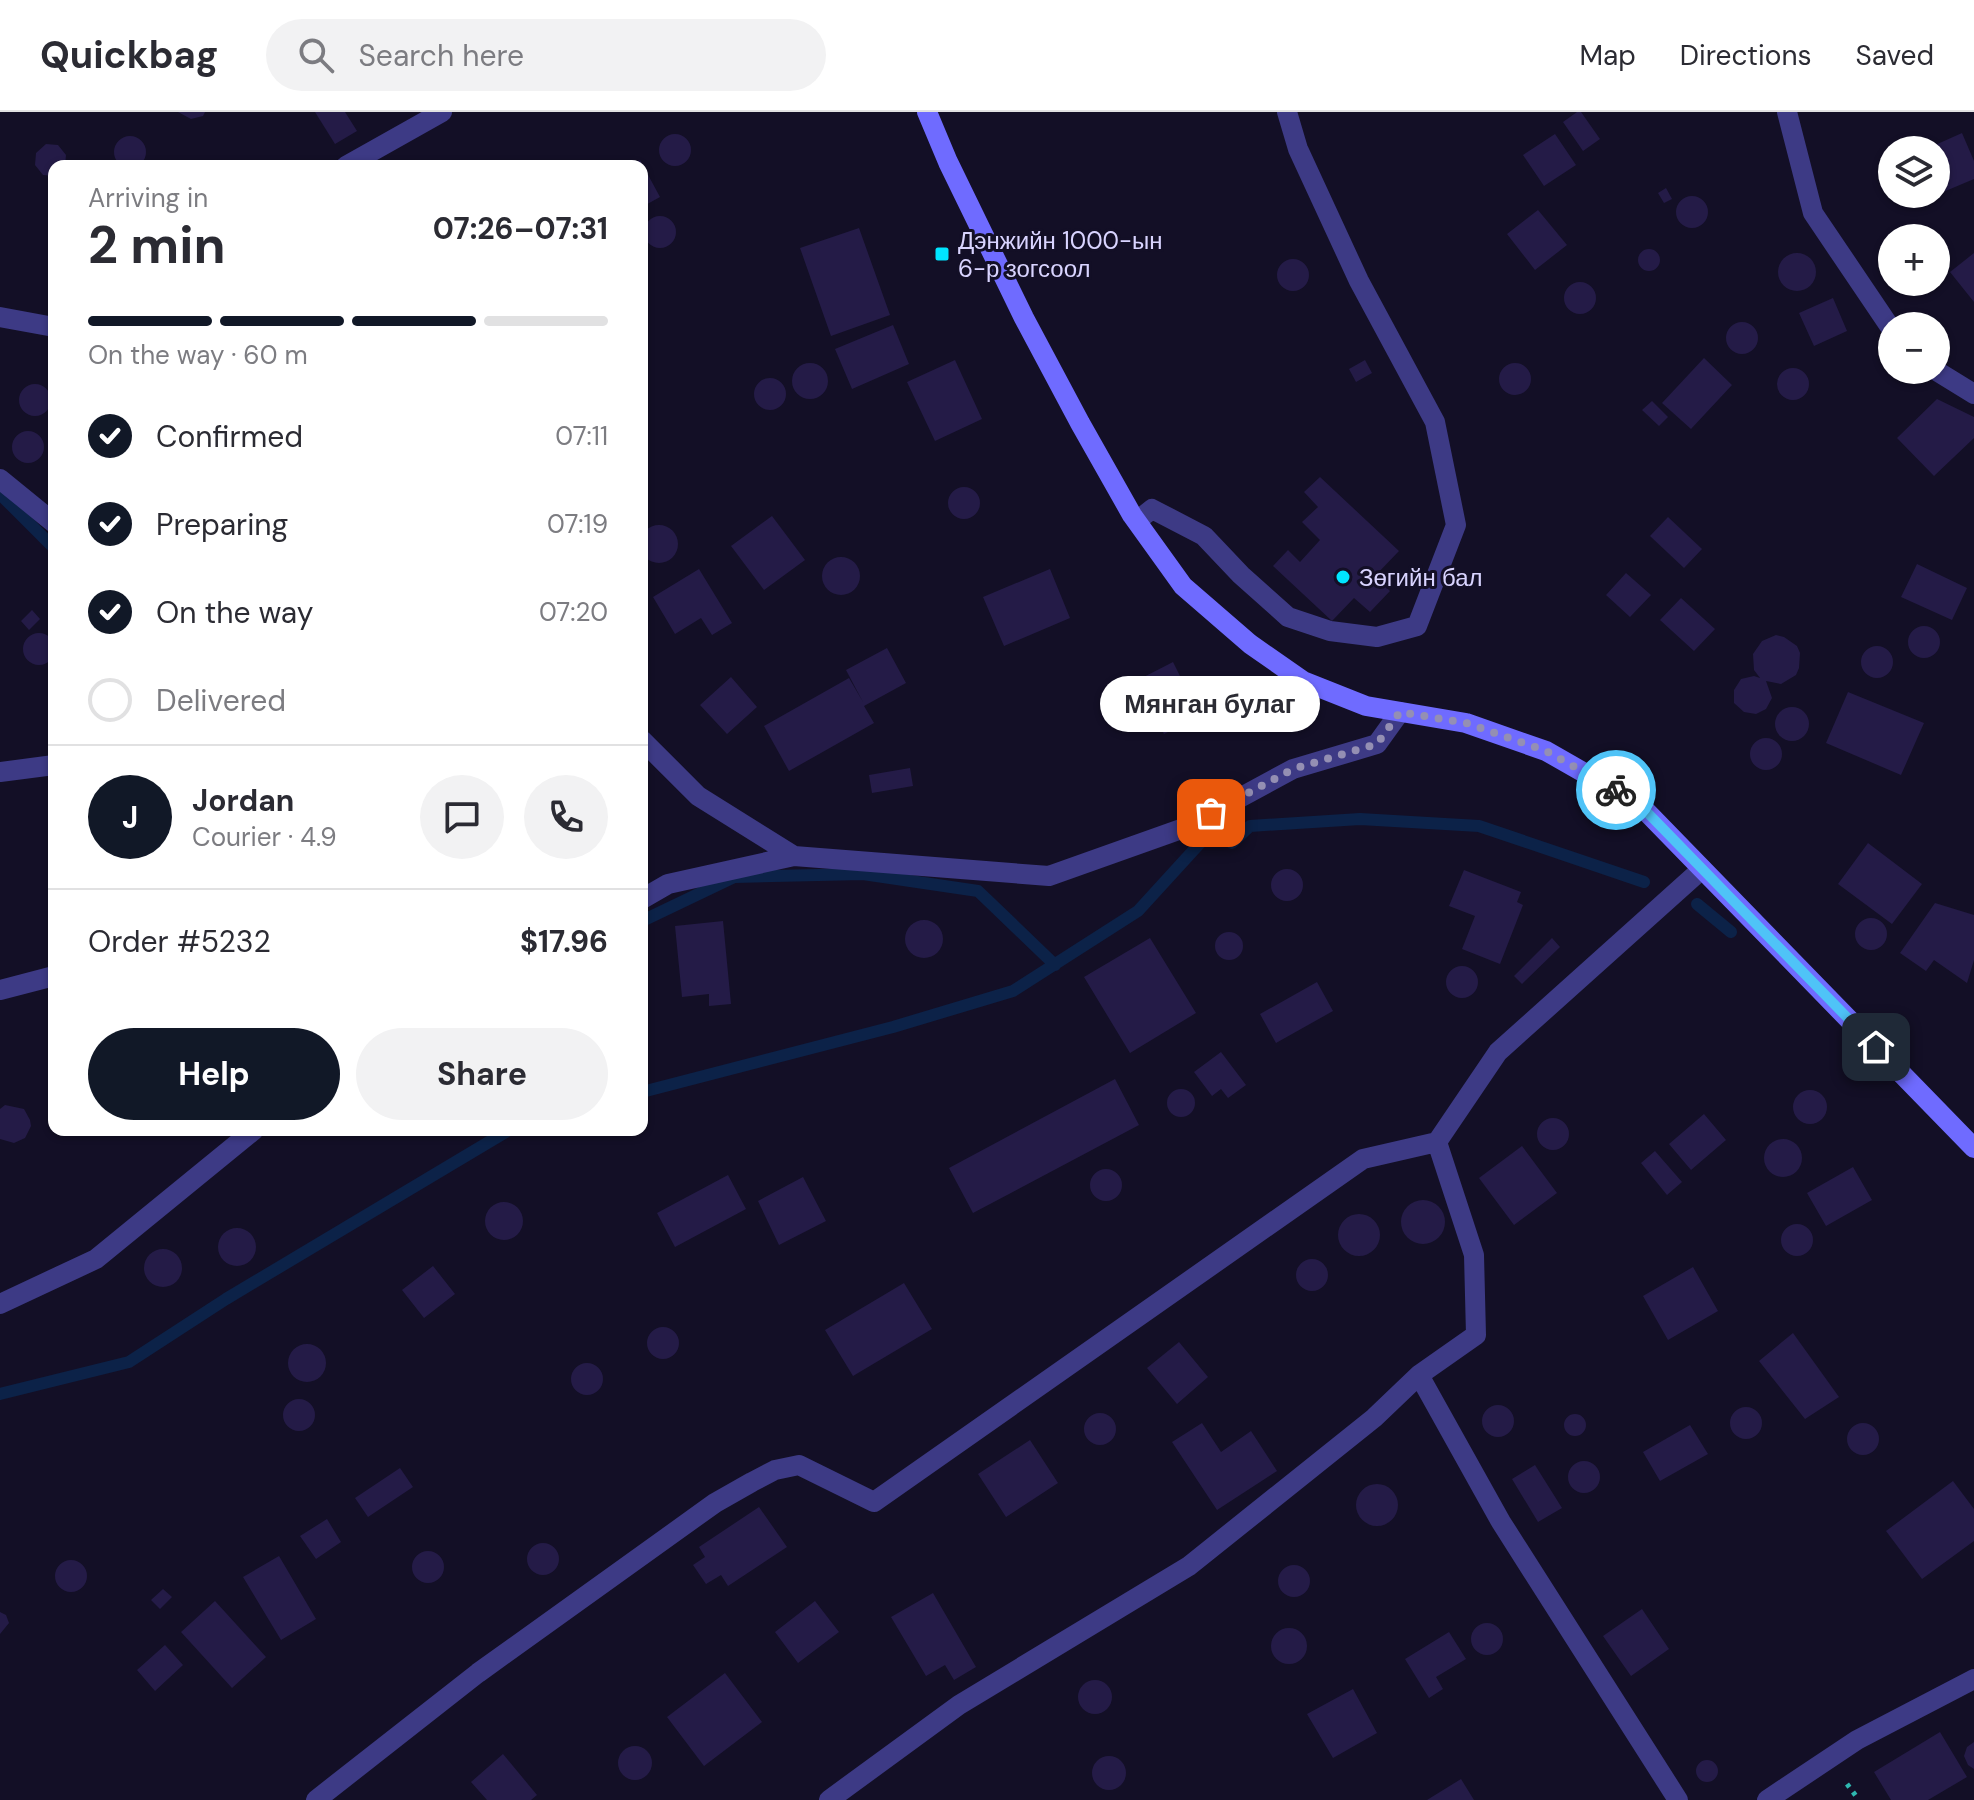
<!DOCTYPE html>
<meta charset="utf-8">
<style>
:root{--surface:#fff;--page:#f2f2f3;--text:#2b2b33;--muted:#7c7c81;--line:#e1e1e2;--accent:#111827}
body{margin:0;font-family:"DM Sans",sans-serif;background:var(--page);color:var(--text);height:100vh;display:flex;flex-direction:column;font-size:30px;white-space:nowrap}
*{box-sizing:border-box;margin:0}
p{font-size:26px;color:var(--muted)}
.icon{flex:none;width:44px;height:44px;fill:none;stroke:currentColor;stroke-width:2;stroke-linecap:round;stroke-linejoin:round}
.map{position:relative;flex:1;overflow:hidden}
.side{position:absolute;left:48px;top:48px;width:600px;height:976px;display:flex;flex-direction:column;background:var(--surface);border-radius:16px;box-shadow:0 2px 6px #0004}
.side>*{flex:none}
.buttons{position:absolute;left:1878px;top:24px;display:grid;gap:16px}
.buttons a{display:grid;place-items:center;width:72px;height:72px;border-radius:50%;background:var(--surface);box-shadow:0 2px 6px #0004;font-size:40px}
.pin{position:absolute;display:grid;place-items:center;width:68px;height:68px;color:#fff;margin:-34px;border-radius:16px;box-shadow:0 4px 12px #0006}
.courier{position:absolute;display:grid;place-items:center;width:80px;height:80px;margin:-40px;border:6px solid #4fc3f7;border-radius:50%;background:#fff;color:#222;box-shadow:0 2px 10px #0007}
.bubble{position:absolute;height:56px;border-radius:28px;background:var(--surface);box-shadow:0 2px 6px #0004;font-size:26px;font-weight:700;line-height:56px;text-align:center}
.headline em{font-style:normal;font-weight:700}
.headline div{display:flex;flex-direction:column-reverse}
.headline{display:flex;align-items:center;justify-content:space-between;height:136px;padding:0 40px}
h1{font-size:52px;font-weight:700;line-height:60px}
.bar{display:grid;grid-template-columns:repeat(4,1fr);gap:12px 8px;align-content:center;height:96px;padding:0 40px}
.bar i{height:10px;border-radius:6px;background:var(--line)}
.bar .selected{background:var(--accent)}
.bar p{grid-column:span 4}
.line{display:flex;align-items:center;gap:20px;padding:0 40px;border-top:2px solid var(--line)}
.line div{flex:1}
.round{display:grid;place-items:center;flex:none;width:84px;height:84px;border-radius:42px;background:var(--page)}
ol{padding:0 40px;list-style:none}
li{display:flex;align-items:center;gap:24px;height:88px}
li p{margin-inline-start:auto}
li .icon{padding:8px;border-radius:50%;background:var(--accent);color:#fff;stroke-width:4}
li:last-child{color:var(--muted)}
li i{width:44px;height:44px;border:4px solid var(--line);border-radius:50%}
.button{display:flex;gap:16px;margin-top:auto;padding:16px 40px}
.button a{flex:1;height:92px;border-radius:48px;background:var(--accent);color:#fff;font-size:32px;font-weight:700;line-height:92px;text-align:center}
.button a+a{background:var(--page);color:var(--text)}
header{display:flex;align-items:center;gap:48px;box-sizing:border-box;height:112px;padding:0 40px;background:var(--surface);border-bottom:2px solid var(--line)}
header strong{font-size:38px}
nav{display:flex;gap:44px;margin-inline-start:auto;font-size:28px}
.search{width:560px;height:72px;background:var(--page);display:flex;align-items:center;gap:20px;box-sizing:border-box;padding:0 28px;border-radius:44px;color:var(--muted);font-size:30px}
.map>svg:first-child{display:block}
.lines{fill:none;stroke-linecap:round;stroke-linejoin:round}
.stream{stroke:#0c2248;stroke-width:12}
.building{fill:#241b47}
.path{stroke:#2fb8b0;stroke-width:5;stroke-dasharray:4 6;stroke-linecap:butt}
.street{stroke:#3d3a85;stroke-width:20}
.secondary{stroke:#6f6bff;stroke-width:20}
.done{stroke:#948fb3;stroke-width:8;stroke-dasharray:0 14.4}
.route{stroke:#4fc3f7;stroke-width:10}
.poi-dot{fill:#00e5ff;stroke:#130f26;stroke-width:3}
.labels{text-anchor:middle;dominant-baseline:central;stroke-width:6;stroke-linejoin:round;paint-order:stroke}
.poi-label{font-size:24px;fill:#d9d4ff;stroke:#130f26;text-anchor:start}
</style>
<header>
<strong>Quickbag</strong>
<div class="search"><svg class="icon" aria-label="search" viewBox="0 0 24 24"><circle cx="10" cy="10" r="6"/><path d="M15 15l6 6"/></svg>Search here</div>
<nav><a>Map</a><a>Directions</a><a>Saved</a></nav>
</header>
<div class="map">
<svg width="1974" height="1688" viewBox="0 0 1974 1688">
<rect width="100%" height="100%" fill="#130f26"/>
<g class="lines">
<path class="stream" d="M0,382l54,54
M1697,792l34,28
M642,809l92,-44 129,-3 115,17 77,74
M642,980l251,-65 120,-36 125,-80 74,-81 20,13 18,-17 110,-7 119,7 165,56
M0,1282l129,-32 97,-63 283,-169"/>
</g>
<path class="building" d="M178,0h27l-2,4 -12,3z
M315,0h30l12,19 -22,13z
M1577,0h4l19,27 -17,12 -20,-29z
M1962,21l12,28v18l-64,27 -5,-12h31v-44h-12z
M659 38a16 16 0 1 1 32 0a16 16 0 1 1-32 0Z
M1555,22l21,31 -32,21 -21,-31z
M114 40a16 16 0 1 1 32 0a16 16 0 1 1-32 0Z
M46,32l12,1 8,10 -1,11h-11v10l-11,-1 -8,-10 1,-12z
M640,48l20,37 -18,10v-41h-13z
M1666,76l6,11 -8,4 -6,-10z
M1676 100a16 16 0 1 1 32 0a16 16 0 1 1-32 0Z
M1538,98l29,35 -32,25 -28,-36z
M644 120a16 16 0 1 1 32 0a16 16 0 1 1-32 0Z
M859,116l31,87 -59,21 -31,-88z
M1638 148a11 11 0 1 1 22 0a11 11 0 1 1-22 0Z
M1974,141v49l-24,-30z
M1778 160a19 19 0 1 1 38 0a19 19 0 1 1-38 0Z
M1277 163a16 16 0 1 1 32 0a16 16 0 1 1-32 0Z
M1564 186a16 16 0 1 1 32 0a16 16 0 1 1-32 0Z
M1833,186l14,33 -33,15 -15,-33z
M1726 226a16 16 0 1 1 32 0a16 16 0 1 1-32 0Z
M893,213l16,39 -57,25 -17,-40z
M1704,246l28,27 -41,44 -29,-26z
M955,248l27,59 -47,22 -28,-59z
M1365,248l7,13 -16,9 -7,-13z
M1499 267a16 16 0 1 1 32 0a16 16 0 1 1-32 0Z
M792 269a18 18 0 1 1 36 0a18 18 0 1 1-36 0Z
M1777 272a16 16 0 1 1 32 0a16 16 0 1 1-32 0Z
M754 282a16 16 0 1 1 32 0a16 16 0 1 1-32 0Z
M19 288a16 16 0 1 1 32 0a16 16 0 1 1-32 0Z
M1937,287l37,18v21l-40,38 -37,-38z
M1652,289l16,16 -9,9 -17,-16z
M12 335a16 16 0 1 1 32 0a16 16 0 1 1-32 0Z
M1320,365l79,74 -24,25 15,15 -20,21 -16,-14 -22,23 -59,-55 15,-16 12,12 20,-22 -18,-18 16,-15 -14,-15z
M948 391a16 16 0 1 1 32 0a16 16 0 1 1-32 0Z
M772,404l33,44 -41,30 -33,-44z
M1668,405l34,32 -18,19 -34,-32z
M640 432a19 19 0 1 1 38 0a19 19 0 1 1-38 0Z
M822 464a19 19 0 1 1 38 0a19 19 0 1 1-38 0Z
M1917,452l50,24 -15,32 -51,-23z
M699,457l33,54 -20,12 -11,-17 -26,16 -22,-37z
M1050,457l20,49 -66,28 -21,-49z
M1626,461l25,22 -21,22 -24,-22z
M1681,486l34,31 -21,22 -34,-31z
M32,498l8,9 -11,11 -8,-9z
M1908 530a16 16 0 1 1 32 0a16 16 0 1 1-32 0Z
M23 537a16 16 0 1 1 32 0a16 16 0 1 1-32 0Z
M1776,523l8,2 13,9 3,7 -1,15 -3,7 -15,9 -15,-3 6,17 -6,11 -10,5 -12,-2 -10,-9v-13l7,-11 13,-3 6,2 -6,-8 -1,-16 9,-13z
M1861 550a16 16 0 1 1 32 0a16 16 0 1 1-32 0Z
M887,536l19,35 -42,23 10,17 -85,48 -25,-45 85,-48 14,24 -17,-32z
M1173,550l27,54 -36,18 -28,-53z
M731,565l26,30 -30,27 -27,-29z
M1848,580l76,31 -23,52 -75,-32z
M1775 612a17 17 0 1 1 34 0a17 17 0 1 1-34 0Z
M1750 642a16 16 0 1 1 32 0a16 16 0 1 1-32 0Z
M910,656l3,18 -41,7 -3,-18z
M1868,731l54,41 -30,40 -54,-40z
M1271 773a16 16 0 1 1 32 0a16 16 0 1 1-32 0Z
M1464,758l57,22 -4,10 6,3 -23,59 -38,-15 13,-33 -26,-10z
M1935,791l39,12v45l-7,23 -33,-23 -8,11 -26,-18z
M1855 822a16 16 0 1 1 32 0a16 16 0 1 1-32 0Z
M905 827a19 19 0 1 1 38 0a19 19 0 1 1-38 0Z
M723,809l8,83 -22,2v-12l-27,3 -7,-71z
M1215 834a14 14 0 1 1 28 0a14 14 0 1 1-28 0Z
M1150,826l46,75 -66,40 -46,-76z
M1552,826l8,9 -38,37 -8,-8z
M1446 870a16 16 0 1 1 32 0a16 16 0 1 1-32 0Z
M1317,870l16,29 -57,32 -16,-29z
M1221,940l25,33 -18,13 -7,-9 -9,7 -18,-24z
M1115,967l24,46 -166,88 -24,-45z
M1167 991a14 14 0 1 1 28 0a14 14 0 1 1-28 0Z
M1793 995a17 17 0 1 1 34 0a17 17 0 1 1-34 0Z
M5,993l19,4 6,11 1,6 -6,12 -11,5 -14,-4v-30z
M1704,1002l22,26 -35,30 -22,-26z
M1537 1022a16 16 0 1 1 32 0a16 16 0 1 1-32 0Z
M1764 1046a19 19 0 1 1 38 0a19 19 0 1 1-38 0Z
M1522,1034l35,47 -43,32 -35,-47z
M1655,1039l27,31 -15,13 -26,-32z
M1853,1055l19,33 -46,26 -19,-33z
M1090 1073a16 16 0 1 1 32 0a16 16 0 1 1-32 0Z
M728,1063l18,34 -71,38 -18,-34z
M803,1065l23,44 -47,24 -21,-44z
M1401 1110a22 22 0 1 1 44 0a22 22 0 1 1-44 0Z
M485 1109a19 19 0 1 1 38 0a19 19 0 1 1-38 0Z
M1338 1123a21 21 0 1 1 42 0a21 21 0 1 1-42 0Z
M1781 1128a16 16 0 1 1 32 0a16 16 0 1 1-32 0Z
M218 1135a19 19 0 1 1 38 0a19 19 0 1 1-38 0Z
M144 1156a19 19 0 1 1 38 0a19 19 0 1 1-38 0Z
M1296 1163a16 16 0 1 1 32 0a16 16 0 1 1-32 0Z
M433,1154l22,28 -31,24 -22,-28z
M1693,1155l25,44 -50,29 -25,-44z
M904,1171l28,46 -79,47 -28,-46z
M647 1231a16 16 0 1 1 32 0a16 16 0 1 1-32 0Z
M1793,1221l46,64 -34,22 -46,-58z
M1179,1230l29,35 -31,27 -30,-36z
M288 1251a19 19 0 1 1 38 0a19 19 0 1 1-38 0Z
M571 1267a16 16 0 1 1 32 0a16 16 0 1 1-32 0Z
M283 1303a16 16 0 1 1 32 0a16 16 0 1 1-32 0Z
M1482 1309a16 16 0 1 1 32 0a16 16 0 1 1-32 0Z
M1730 1311a16 16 0 1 1 32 0a16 16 0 1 1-32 0Z
M1084 1317a16 16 0 1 1 32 0a16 16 0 1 1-32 0Z
M1564 1313a11 11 0 1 1 22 0a11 11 0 1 1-22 0Z
M1847 1327a16 16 0 1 1 32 0a16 16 0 1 1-32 0Z
M1202,1311l19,29 30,-21 26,40 -60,39 -45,-68z
M1690,1313l18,29 -48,27 -17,-29z
M1030,1328l28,43 -52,34 -28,-43z
M1568 1365a16 16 0 1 1 32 0a16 16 0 1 1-32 0Z
M1535,1353l27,43 -24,14 -26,-43z
M400,1356l13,19 -45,30 -13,-19z
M1953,1369l21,28v32l-52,38 -36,-48z
M1356 1393a21 21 0 1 1 42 0a21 21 0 1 1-42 0Z
M759,1395l28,40 -59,39 -7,-11 -15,9 -13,-19 12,-8 -6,-10z
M327,1407l14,23 -25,17 -16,-23z
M527 1447a16 16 0 1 1 32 0a16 16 0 1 1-32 0Z
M412 1455a16 16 0 1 1 32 0a16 16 0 1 1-32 0Z
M279,1444l37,63 -35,21 -38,-63z
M55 1464a16 16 0 1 1 32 0a16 16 0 1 1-32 0Z
M1278 1469a16 16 0 1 1 32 0a16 16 0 1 1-32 0Z
M163,1477l9,8 -12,12 -9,-9z
M933,1481l43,74 -22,13 -9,-15 -19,11 -35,-59z
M215,1489l51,56 -34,31 -51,-56z
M815,1489l24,31 -41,31 -23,-31z
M1642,1497l27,40 -38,27 -28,-40z
M0,1500l6,3 3,8 -9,11z
M1471 1527a16 16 0 1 1 32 0a16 16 0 1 1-32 0Z
M1271 1534a18 18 0 1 1 36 0a18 18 0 1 1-36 0Z
M1449,1520l17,27 -30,18 7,12 -14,9 -24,-39z
M165,1533l18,20 -28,26 -18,-21z
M725,1561l37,49 -58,44 -37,-49z
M1078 1585a17 17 0 1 1 34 0a17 17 0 1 1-34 0Z
M1353,1577l24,44 -44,25 -26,-44z
M1940,1620l27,45 -39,23h-37l-17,-28z
M1974,1630v27l-6,-4 -4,-9 3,-9z
M618 1651a17 17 0 1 1 34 0a17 17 0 1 1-34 0Z
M503,1642l34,41 -6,5h-44l-16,-18z
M1092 1661a17 17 0 1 1 34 0a17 17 0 1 1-34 0Z
M1696 1659a11 11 0 1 1 22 0a11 11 0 1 1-22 0Z
M1461,1667l13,21h-47z"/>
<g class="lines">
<path class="path" d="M1847,1672l12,16"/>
<path class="street" d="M1787,0l26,101 79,117
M346,54l96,-54
M0,205l54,10
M1935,258l39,24
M0,367l54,44
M1137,409l15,-12 52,27 37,39 47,42 42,14 47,6 40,-11 39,-101 -21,-103 -76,-141 -61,-132 -11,-37
M642,628l56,56 96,60
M0,660l54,-7
M642,787l26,-15 126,-28 255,20 135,-48 109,-59 84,-25 23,-32
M0,878l54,-14
M0,1192l96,-45 158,-129
M1419,1263l82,147 177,278
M316,1688l162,-127 237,-170 37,-21 23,-12 24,-5 75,37 489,-343 74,-17
M829,1688l130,-95 230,-139 185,-148 45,-43 57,-40 -2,-80 -37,-113 61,-90 204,-183
M1767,1688l90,-60 117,-61"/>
<path class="secondary" d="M927,0l21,50 76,156 56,105 52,92 51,71 67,58 53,37 63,25 100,17 80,28 93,53 335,344"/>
</g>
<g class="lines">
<path class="done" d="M1211,701l82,-44 84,-25 23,-32 66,11 80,28 70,39"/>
<path class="route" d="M1616,678l23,14 237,243"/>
</g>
<g class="poi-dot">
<rect x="934" y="134" width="16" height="16" rx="4"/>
<circle cx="1343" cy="465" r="8"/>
</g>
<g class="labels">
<g class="poi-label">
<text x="958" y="128">Дэнжийн 1000-ын<tspan x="958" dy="28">6-р зогсоол</tspan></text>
<text x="1359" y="465">Зөгийн бал</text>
</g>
</g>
</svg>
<div class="buttons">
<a><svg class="icon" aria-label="layers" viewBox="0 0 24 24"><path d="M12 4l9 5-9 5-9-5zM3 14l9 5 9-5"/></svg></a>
<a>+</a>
<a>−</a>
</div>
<div class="pin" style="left:1211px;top:701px;background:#ea580c"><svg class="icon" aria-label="bag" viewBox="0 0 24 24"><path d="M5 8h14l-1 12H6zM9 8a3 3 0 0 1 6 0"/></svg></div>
<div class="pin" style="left:1876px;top:935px;background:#1f2937"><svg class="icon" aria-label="home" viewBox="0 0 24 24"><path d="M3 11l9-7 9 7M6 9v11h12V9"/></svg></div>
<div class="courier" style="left:1616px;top:678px"><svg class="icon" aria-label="bike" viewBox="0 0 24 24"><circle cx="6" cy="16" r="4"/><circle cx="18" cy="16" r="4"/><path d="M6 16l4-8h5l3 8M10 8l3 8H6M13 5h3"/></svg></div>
<div class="bubble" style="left:1100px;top:564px;width:220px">Мянган булаг</div>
<section class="side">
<div class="headline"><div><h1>2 min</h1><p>Arriving in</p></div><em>07:26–07:31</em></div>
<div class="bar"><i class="selected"></i><i class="selected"></i><i class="selected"></i><i></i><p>On the way · 60 m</p></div>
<ol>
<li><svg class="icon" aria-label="check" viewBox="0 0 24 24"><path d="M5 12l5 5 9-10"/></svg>Confirmed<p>07:11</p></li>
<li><svg class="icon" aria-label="check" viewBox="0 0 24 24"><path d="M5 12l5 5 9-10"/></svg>Preparing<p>07:19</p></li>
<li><svg class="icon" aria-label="check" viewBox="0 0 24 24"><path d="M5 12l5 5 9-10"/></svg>On the way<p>07:20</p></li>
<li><i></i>Delivered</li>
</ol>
<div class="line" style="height:144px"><b class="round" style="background:var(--accent);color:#fff">J</b><div><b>Jordan</b><p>Courier · 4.9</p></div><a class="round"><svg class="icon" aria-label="chat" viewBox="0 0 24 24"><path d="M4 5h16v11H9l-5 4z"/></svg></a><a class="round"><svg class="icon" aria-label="phone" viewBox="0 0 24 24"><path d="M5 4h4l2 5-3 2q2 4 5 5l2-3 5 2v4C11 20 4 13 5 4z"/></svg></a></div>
<div class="line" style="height:104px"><div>Order #5232</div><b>$17.96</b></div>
<div class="button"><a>Help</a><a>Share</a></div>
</section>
</div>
